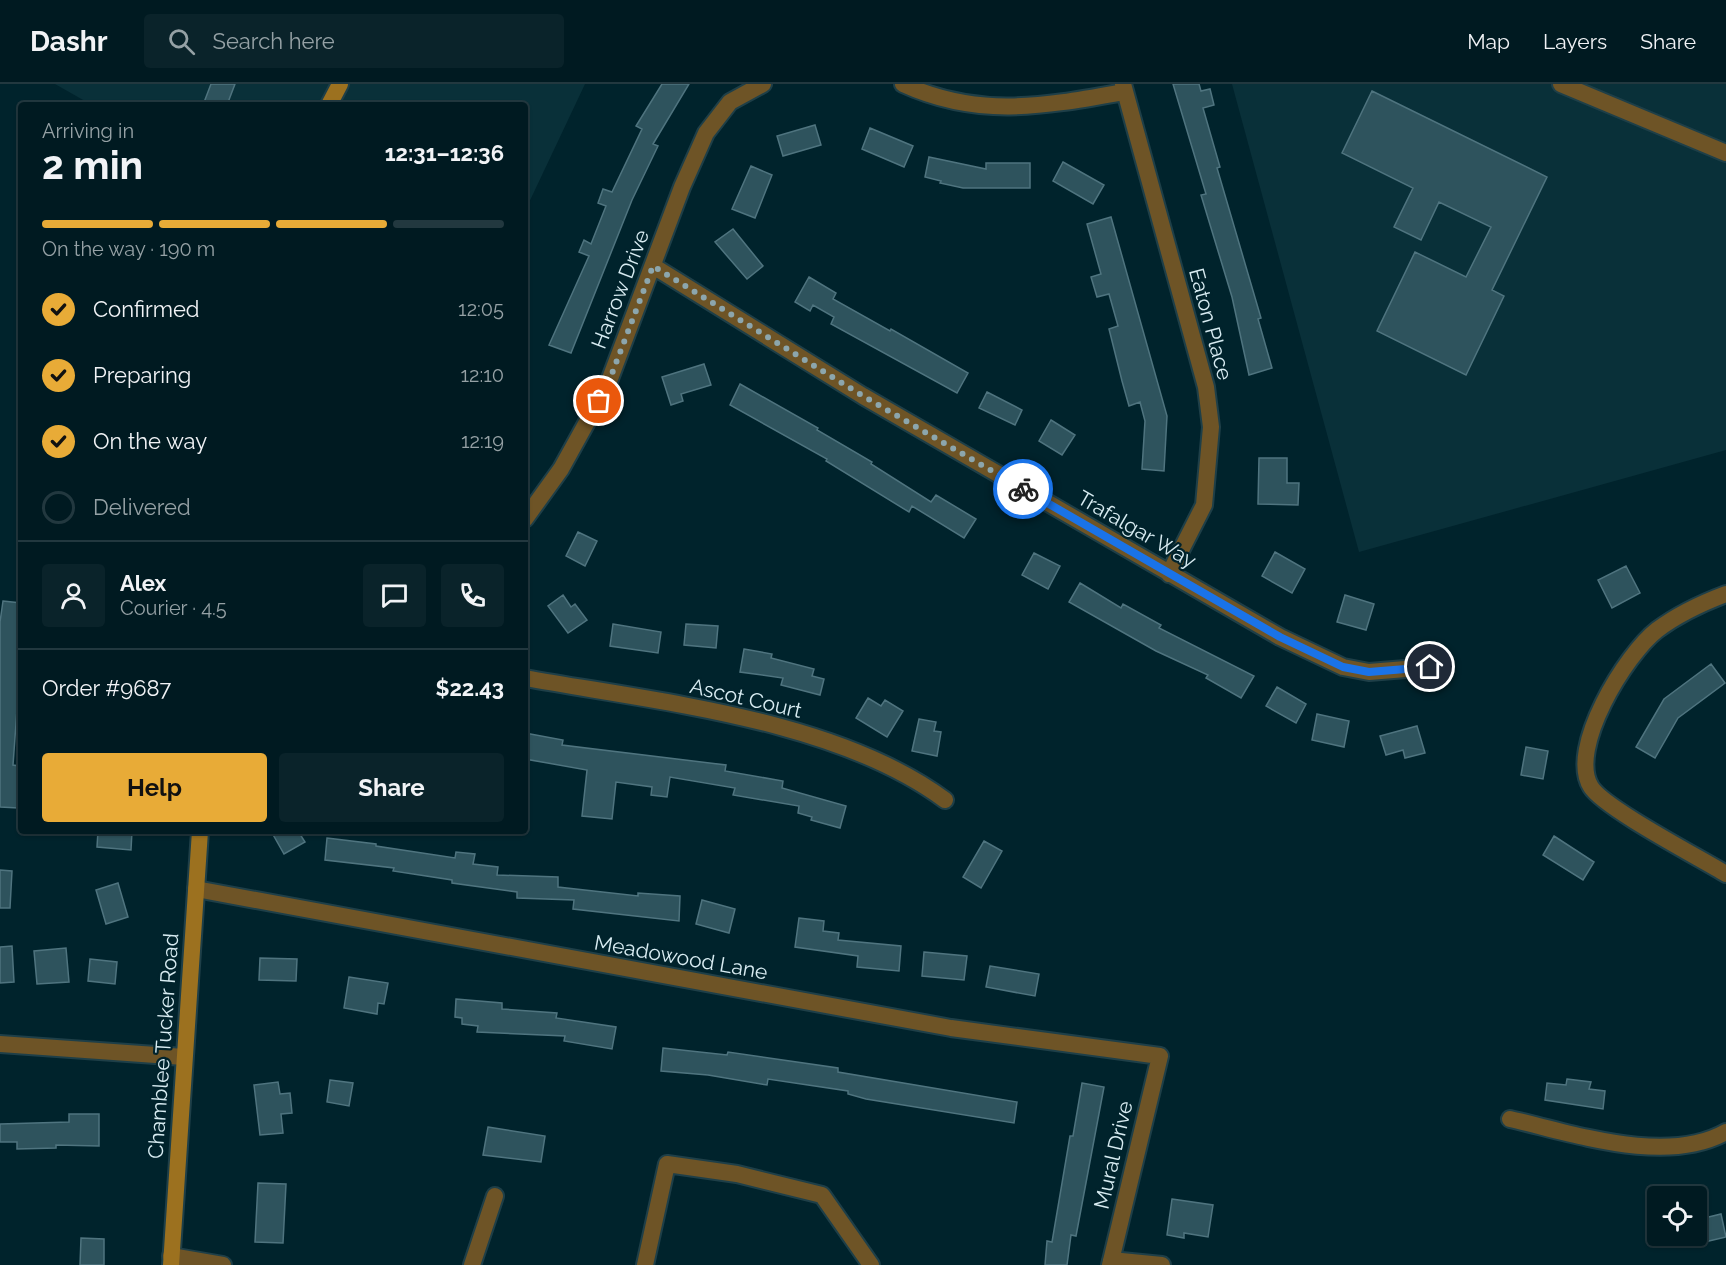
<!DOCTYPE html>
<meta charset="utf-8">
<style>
:root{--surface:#001a21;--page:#0a232a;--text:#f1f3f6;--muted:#95a1a5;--line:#22383f;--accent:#e8ab37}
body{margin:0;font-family:Raleway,sans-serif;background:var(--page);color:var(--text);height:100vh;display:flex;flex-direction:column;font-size:22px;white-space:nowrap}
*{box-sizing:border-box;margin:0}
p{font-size:20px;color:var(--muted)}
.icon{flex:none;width:33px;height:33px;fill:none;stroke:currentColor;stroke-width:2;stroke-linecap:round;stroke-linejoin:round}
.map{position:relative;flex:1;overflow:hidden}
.side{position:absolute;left:18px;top:18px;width:510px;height:732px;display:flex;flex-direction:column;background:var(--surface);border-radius:6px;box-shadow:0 2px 4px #0004,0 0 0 2px var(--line)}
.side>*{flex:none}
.controls{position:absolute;left:1647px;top:1102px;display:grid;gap:12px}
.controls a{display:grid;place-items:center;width:60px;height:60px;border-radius:6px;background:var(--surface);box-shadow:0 2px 4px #0004,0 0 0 2px var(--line);font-size:30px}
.pin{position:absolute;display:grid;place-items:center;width:51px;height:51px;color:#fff;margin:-26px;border:3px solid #fff;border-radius:50%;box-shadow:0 2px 6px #0007}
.courier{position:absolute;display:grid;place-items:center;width:60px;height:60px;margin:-30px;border:4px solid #1a73e8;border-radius:50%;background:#fff;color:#222;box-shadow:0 2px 8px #0007}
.head em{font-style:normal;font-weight:700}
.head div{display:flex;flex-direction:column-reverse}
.head{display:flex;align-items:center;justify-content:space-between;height:102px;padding:0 24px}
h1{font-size:39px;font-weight:700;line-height:45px}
.bar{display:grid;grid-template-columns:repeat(4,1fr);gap:9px 6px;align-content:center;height:72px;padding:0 24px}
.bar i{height:8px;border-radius:4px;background:var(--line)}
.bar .current{background:var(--accent)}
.bar p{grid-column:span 4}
.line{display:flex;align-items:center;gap:15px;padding:0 24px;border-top:2px solid var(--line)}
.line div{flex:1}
.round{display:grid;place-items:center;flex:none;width:63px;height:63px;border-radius:6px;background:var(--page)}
ol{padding:0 24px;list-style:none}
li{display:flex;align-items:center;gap:18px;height:66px}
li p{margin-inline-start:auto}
li .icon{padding:6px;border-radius:50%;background:var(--accent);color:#111;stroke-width:4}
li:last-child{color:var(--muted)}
li i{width:33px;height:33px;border:3px solid var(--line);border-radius:50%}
.action{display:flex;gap:12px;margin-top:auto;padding:12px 24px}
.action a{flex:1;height:69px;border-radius:6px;background:var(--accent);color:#111;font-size:24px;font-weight:700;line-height:69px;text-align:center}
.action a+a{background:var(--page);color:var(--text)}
header{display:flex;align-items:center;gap:36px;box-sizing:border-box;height:84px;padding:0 30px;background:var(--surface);border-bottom:2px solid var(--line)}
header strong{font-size:28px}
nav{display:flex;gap:33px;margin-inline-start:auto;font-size:21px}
.search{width:420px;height:54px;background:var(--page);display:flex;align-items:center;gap:15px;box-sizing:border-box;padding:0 21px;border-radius:6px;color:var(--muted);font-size:22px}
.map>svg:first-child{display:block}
.built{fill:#093039}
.building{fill:#2e535d;stroke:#4f747f;stroke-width:1.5}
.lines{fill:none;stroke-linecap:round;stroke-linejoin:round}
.minor-casing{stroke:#1e3f48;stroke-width:20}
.tertiary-casing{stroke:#1e3f48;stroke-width:20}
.secondary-casing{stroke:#1e3f48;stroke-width:20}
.minor{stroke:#6e5426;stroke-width:16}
.tertiary{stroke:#6e5426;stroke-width:16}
.secondary{stroke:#9c711f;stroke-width:16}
.done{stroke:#8ca6ad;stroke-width:6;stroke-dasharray:0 10.8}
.route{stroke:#1a73e8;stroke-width:8}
.labels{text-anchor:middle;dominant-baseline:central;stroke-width:4.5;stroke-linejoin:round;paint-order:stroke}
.street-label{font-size:21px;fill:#d8ecf2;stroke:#00232c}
</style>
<header>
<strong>Dashr</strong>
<div class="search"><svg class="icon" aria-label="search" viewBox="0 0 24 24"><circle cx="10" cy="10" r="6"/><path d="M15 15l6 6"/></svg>Search here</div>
<nav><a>Map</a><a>Layers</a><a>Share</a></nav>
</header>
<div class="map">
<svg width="1726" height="1181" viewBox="0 0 1726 1181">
<rect width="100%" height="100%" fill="#00232c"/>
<path class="built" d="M55,0h530l-60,127v-106h-433z
M1232,0h494v366l-367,102z"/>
<path class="building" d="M211,0h24l-8,21h-24z
M662,0h27l-36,60 5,2 -26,54 -61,153 -22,-8 40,-89 -10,-4 5,-12 7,4 15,-38 -8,-3 5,-14 9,3 30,-63 -6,-3z
M1173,0h26l2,7 9,-2 4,16 -11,3 17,59 -3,1 44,150 -3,1 14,49 -23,7 -17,-78 -31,-102 5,-1z
M1372,7l175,86 -55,113 12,6 -38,79 -89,-44 38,-79 51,25 25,-50 -52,-25 -18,38 -27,-13 19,-39 -71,-35z
M815,41l6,20 -38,11 -6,-20z
M870,44l43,18 -9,21 -42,-18z
M929,73l57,12v-6h44v25h-67l-23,-5 1,-2 -16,-4z
M1063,78l41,23 -11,19 -40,-23z
M751,82l21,9 -17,43 -23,-9z
M1111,133l56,199 -3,55 -22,-2 3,-48 -5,-19 -11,4 -7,-25 -13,-52 9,-3 -9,-32 -12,3 -6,-20 10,-3 -14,-50z
M733,145l30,37 -16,13 -32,-37z
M809,193l27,16 -3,6 57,32 1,-2 77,44 -11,20 -126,-69 3,-7 -21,-12 -3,6 -15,-9z
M704,280l7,21 -30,9 2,7 -12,4 -9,-28z
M740,300l78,44 -1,2 55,32 -1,2 60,38 5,-7 40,24 -12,19 -52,-32 -3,6 -83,-51 1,-2 -97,-54z
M987,308l35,18 -7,15 -36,-17z
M1051,336l24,15 -13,20 -23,-14z
M1259,374h28v25h12l-1,22 -40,-1z
M578,448l19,9 -12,25 -19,-10z
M1275,468l30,17 -13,24 -30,-17z
M1034,469l26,13 -12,23 -26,-14z
M1626,482l14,27 -28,15 -14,-28z
M1080,499l41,25 2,-4 38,21 -2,3 95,48 -13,22 -35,-20 2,-3 -52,-24 -87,-49z
M563,511l8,12 4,-3 12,16 -19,13 -20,-27z
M1345,511l29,9 -8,26 -29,-8z
M3,517l18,2v45h-3l3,48h-3l-5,69 6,1 -1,42 -18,-1v-185z
M613,540l48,8 -3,21 -48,-7z
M686,540l32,2 -2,22 -32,-3z
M744,565l28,5 -1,4 43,11 -2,7 12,3 -4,16 -39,-10 2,-7 -43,-6z
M1711,580l14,19 -47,35 -23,40 -19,-11 28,-48z
M1277,603l29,17 -10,19 -30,-17z
M868,614l13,8 4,-6 18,11 -16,26 -31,-19z
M1317,630l32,7 -5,26 -32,-7z
M919,635l17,3 -2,9 7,1 -4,24 -25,-5z
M1417,642l8,27 -20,5 -2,-8 -17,5 -6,-19z
M525,649l38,7 -1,5 164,20 -1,6 58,10 -1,7 64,18 -6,22 -29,-8 1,-3 -14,-4 1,-7 -66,-11 2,-7 -65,-11 -3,20 -16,-2 1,-8 -36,-5 -4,37 -30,-3 5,-46 -62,-11z
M1526,663l22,4 -5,28 -22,-4z
M98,747h34l-1,19 -34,-3z
M271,747h27l7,11 -21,12z
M1554,752l40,26 -11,18 -40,-25z
M327,754l49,6v2l79,12 1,-6 19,2 -2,10 25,3 -1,8 61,2v10l80,9v-3l42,3 -1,25 -106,-12 1,-9 -57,-2v-6l-65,-9v-3l-59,-9 1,-3 -69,-8z
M984,757l18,10 -21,37 -18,-11z
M0,786l12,1 -2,37h-10z
M118,799l10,34 -22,7 -10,-34z
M702,816l33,9 -6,24 -33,-9z
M799,834l25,3 -1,10 16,2 -1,7 63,6 -2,25 -42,-4 1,-11 -63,-9z
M12,862l2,36 -14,1v-36z
M66,864l3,34 -32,2 -3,-33z
M924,868l43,4 -3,24 -42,-4z
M260,874l37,1 -1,22 -37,-1z
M90,875l27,3 -2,22 -27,-3z
M990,882l49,8 -4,22 -49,-9z
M349,893l39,6 -4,21 -6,-1 -1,11 -33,-6z
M456,915l46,4v6l55,4 -1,5 60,9 -4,22 -48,-8 1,-5 -88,-4 1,-6 -16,-2v-6l-7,-1z
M663,964l64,7 1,-3 110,16v4l179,30 -3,21 -148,-24 -18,-5v-3l-80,-12 -1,6 -59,-10 -47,-4z
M1567,995l24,3 -2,7 16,2 -2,18 -58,-9 2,-17 19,2z
M330,996l23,3 -4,23 -22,-4z
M278,998l2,12 10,-1 2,20 -11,1 2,19 -23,2 -6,-50z
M1082,999l22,4 -28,149 -5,-1 -4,30h-22l2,-24 5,1 18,-106h3z
M69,1030h30v32l-43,-1v3l-39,1v-7h-17v-18l69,-2z
M488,1043l57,9 -4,26 -58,-7z
M258,1099l28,1 -3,59 -28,-1z
M1172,1115l41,6 -5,32 -24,-4v5l-17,-3z
M1721,1130l5,23 -30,7v-24z
M81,1154l23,1v26h-24z"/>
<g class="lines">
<defs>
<path id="minor" d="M903,0c76,35 142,22 221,8
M1123,0l83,303 5,40 -7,78 -35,69
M653,182l210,130 417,241 63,30 26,5 61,-5
M525,435l36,-50 47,-85 74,-197 24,-54 24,-31 33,-18
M1726,510c-24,9 -49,21 -69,36 -31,24 -90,119 -66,157 13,21 109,71 135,87
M525,594c132,24 311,41 420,122
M196,805l755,139 209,28 -50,209
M0,960l184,13
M1510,1035c62,14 156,47 216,13
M171,1172l52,9
M1111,1176l51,5
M472,1181l23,-69
M645,1181l22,-101 70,10 85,21 49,70"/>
<path id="tertiary" d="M1561,0l165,69"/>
<path id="secondary" d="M329,21l11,-21
M171,1181l29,-434"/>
</defs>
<use href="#minor" class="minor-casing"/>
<use href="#tertiary" class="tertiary-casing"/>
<use href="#secondary" class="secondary-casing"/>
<use href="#minor" class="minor"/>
<use href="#tertiary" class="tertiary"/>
<use href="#secondary" class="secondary"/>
</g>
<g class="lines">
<path class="done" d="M599,317l9,-17 45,-118 210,130 160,93"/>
<path class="route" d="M1023,405l257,148 63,30 26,5 61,-5"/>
</g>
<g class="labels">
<g class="street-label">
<text transform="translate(620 205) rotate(-69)">Harrow Drive</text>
<text transform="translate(1211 240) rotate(75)">Eaton Place</text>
<text transform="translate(1137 445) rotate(30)">Trafalgar Way</text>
<text transform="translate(746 614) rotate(13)">Ascot Court</text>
<text transform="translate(681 873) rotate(10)">Meadowood Lane</text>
<text transform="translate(163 962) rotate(-86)">Chamblee Tucker Road</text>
<text transform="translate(1113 1071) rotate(-77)">Mural Drive</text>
</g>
</g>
</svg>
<div class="controls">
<a><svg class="icon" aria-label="locate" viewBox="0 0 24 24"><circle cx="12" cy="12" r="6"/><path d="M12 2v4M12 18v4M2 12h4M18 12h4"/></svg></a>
</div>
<div class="pin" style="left:599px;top:317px;background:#ea580c"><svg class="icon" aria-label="bag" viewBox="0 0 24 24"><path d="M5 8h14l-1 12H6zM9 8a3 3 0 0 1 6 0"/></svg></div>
<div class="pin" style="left:1430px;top:583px;background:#1f2937"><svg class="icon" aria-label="home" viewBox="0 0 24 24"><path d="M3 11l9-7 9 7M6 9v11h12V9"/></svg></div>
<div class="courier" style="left:1023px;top:405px"><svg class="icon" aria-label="bike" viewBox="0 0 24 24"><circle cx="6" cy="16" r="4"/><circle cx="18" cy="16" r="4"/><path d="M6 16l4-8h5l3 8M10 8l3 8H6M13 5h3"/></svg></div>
<section class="side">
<div class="head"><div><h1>2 min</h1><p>Arriving in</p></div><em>12:31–12:36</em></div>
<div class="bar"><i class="current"></i><i class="current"></i><i class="current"></i><i></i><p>On the way · 190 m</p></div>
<ol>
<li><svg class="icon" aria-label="check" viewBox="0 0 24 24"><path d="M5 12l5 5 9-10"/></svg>Confirmed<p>12:05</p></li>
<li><svg class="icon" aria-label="check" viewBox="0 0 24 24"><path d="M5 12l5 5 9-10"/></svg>Preparing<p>12:10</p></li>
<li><svg class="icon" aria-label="check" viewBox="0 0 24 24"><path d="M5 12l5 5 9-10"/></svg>On the way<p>12:19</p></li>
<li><i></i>Delivered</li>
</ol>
<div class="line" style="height:108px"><a class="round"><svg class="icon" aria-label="person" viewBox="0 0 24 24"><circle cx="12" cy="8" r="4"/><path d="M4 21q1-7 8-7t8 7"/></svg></a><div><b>Alex</b><p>Courier · 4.5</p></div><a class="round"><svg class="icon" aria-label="chat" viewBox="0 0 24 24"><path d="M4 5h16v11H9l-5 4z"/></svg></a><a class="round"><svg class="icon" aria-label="phone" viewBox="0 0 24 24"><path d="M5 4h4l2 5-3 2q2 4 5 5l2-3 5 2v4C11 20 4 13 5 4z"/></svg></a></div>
<div class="line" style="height:78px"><div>Order #9687</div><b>$22.43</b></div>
<div class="action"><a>Help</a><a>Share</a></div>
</section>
</div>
